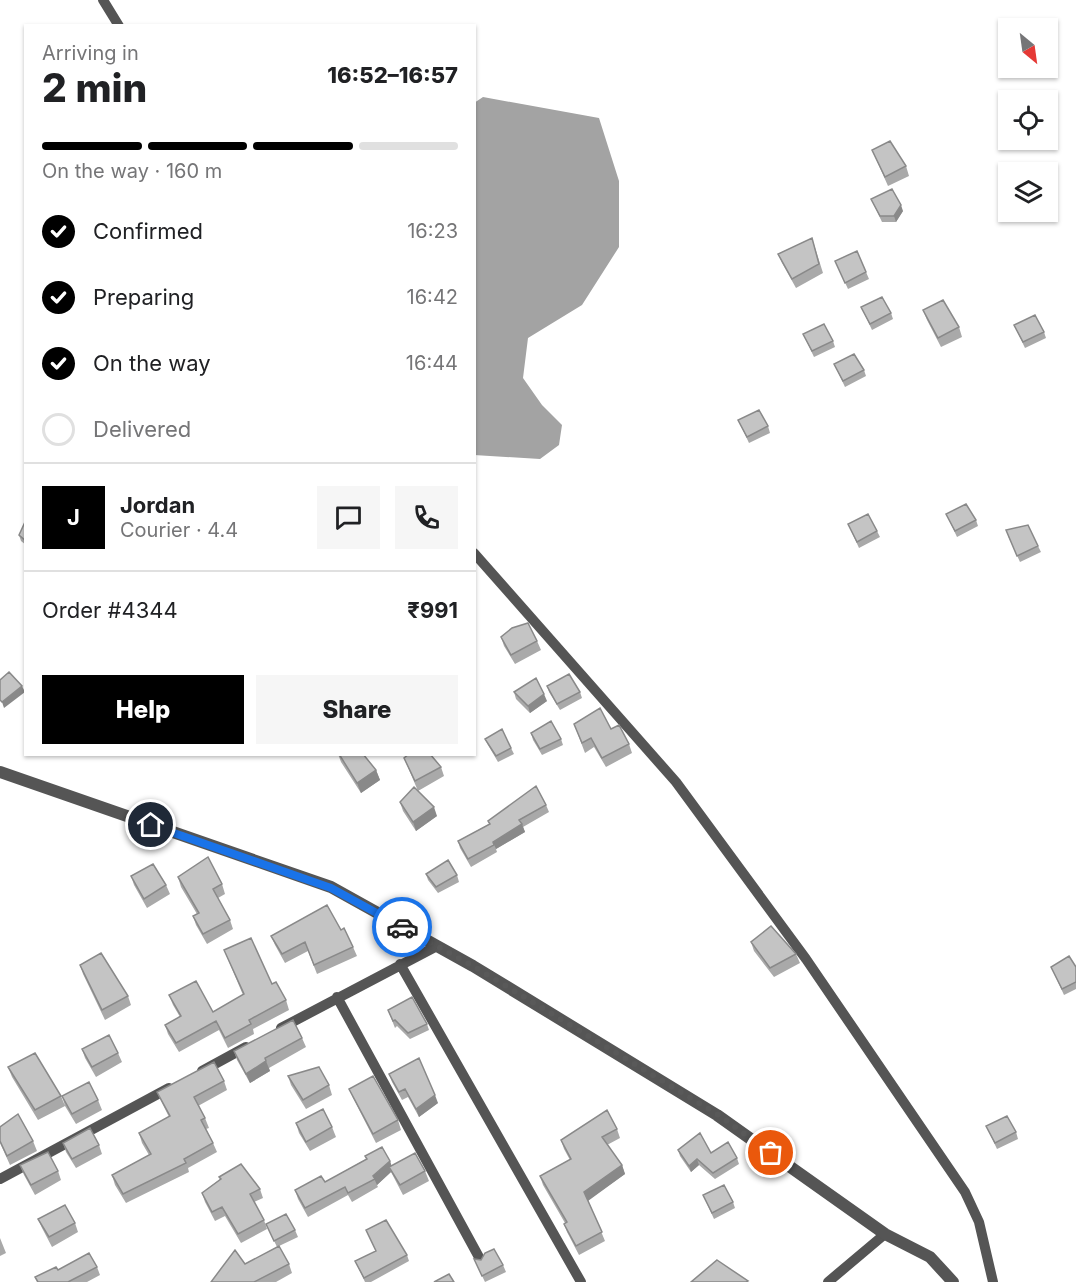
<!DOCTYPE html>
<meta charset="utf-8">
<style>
:root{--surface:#fff;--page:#f6f6f6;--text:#202124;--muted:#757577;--line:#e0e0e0;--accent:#000}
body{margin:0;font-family:Inter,sans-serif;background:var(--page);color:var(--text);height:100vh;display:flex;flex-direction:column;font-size:22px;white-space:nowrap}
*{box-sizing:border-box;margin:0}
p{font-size:20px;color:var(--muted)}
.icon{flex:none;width:33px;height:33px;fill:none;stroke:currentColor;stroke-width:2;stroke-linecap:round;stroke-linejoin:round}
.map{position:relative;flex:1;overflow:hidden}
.details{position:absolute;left:24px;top:24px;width:452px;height:732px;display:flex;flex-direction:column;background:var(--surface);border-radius:0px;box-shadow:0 2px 4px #0004}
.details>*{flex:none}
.needle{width:39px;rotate:151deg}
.controls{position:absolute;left:998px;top:18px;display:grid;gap:12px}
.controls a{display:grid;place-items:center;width:60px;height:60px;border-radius:0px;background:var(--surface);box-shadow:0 2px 4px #0004;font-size:30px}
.pin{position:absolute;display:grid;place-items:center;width:51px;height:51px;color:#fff;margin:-26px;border:3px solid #fff;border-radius:50%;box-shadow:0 2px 6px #0007}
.courier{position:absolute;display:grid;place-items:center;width:60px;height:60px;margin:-30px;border:4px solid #1a73e8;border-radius:50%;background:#fff;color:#222;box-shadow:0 2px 8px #0007}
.headline em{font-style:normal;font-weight:800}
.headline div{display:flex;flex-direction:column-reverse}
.headline{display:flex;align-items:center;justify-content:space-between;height:102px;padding:0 18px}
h1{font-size:39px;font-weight:800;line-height:45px}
.bar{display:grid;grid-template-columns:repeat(4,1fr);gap:9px 6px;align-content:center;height:72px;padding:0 18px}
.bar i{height:8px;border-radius:4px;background:var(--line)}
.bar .current{background:var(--accent)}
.bar p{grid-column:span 4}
.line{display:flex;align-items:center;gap:15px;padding:0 18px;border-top:2px solid var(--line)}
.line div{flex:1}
.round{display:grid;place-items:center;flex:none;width:63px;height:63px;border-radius:0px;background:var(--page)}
ol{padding:0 18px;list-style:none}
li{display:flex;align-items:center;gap:18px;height:66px}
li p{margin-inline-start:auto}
li .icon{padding:6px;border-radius:50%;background:var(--accent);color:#fff;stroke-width:4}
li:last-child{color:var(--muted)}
li i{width:33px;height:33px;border:3px solid var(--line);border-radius:50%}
.action{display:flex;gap:12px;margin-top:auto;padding:12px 18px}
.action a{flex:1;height:69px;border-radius:0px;background:var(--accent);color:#fff;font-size:24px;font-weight:800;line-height:69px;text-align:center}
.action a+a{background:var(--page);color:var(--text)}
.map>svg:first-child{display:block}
.water{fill:#a3a3a3}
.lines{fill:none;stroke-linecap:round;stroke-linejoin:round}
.minor{stroke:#555;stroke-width:10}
.tertiary{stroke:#555;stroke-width:12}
.wall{fill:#a9a9a9}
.shaded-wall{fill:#898989}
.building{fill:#c4c4c4;stroke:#898989;stroke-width:1.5}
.done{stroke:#595959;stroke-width:6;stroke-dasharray:0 10.8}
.route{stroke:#1a73e8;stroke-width:8}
</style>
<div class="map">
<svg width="1076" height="1282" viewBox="0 0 1076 1282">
<rect width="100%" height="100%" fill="#fff"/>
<path class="water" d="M483,97l116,21 20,63v66l-37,58 -54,33 -5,40 19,27 20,20 -3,20 -19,14 -66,-4v-352z"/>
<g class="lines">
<path class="minor" d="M103,0l16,26
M474,553l202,229 130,177 159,233 14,30 14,60
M400,964l181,318
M337,997l143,262
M281,1028l156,-82
M202,1071l44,-24
M0,1179l169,-91
M828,1282l57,-48"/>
<path class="tertiary" d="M0,772l331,115 142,79 244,149 168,119 45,23 23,25"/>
</g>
<path class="wall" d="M872,150l34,16 3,10 -21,10z
M871,199l32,12 -7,11h-14z
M812,238l11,35 -27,15 -14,-25 -4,-9z
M857,251l12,28 -21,10 -13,-28z
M861,307l30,6 2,6 -21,11z
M923,310l36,17 3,10 -21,10 -14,-27z
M1014,325l30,7 2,6 -21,10z
M803,334l30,7 2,6 -21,10z
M834,364l30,6 2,6 -21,11z
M738,420l30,6 2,7 -21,10z
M946,514l30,6 2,6 -21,11z
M26,522v23l-5,-4 -2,-6z
M848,524l29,7 3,6 -21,11z
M1008,536l30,10 3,6 -21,10z
M501,637l36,4 4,9 -26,14 -11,-18z
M547,686l33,6 2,6 -22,12 -11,-18z
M514,692l33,9 -17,12 -14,-14z
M574,724l37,5 18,15 3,9 -26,14 -12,-20 -9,6z
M531,733l30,6 2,6 -21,10 -9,-15z
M485,739l26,9 3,6 -16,8 -10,-17z
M338,754l38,16 4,10 -19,13 -20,-31z
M404,758l37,9 3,9 -26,15z
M400,802l37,14 -21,15 -13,-20z
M546,805l3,7 -26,15 2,5 -29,17 1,3 -26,15 -11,-19 -2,-7 31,-17 -1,-3z
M426,874l31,1 2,7 -21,11 -10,-13z
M131,876l35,9 4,9 -23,14 -13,-23z
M178,877l44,7 3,10 -7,4 12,22 3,9 -26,15 -11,-19 -3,-9 4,-2 -16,-27z
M341,930l12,17 4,9 -40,18 -9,-23 -23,12 -10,-18 -4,-9z
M751,942l45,12 4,9 -26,14 -20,-26z
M224,950l48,34 14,16 3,10 -36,19 1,5 -26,14 -9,-18 -40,22 -11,-18 -3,-9 15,-8 -7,-12 -4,-10 44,17 30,-17z
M80,965l48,31 3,9 -26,15 -22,-46z
M1051,967h25v22l-12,6z
M388,1010l39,14 2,6 -19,9 -13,-13 -2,2z
M302,1038l4,9 -37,21 1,3 -20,12 -13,-23 -3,-9z
M82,1049l36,4 4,9 -26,15 -11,-19z
M8,1067l53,29 4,10 -27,14 -26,-43z
M389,1074l49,29 -19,14 -11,-20 -6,3 -10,-18z
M288,1076l41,9 3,10 -26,14 -15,-24z
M224,1081l3,9 -29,16 7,12 4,10 -3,1 7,14 4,9 -29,16 1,4 -63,31 -11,-18 -3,-10 37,-20 -7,-12 -3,-10 30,-16 -8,-16 -4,-9z
M349,1089l49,31 3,10 -25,13 -23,-45z
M62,1096l36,4 4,10 -26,14 -11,-18z
M296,1123l36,4 4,10 -26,14 -11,-18z
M986,1126l30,6 2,7 -21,10z
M0,1127l33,14 4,10 -27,14 -10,-22z
M617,1129l3,9 -13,7 15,20 3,9 -37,26 17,41 -26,14 -12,-23 -3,-8 1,-1 -22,-38 -3,-9 30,-16 -6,-11 -3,-9z
M63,1143l36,2 3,9 -26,14 -10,-16z
M678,1150l33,3 26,5 2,6 -24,15 -16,-14 -8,7 -11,-16z
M365,1156l25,5 1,5 34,5 4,10 -26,14 -12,-23 -14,13 1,2 -26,15 -4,-7 -40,22 -10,-18 -3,-9 30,-8 41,-23z
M20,1165l38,6 3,9 -26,15 -11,-20z
M219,1177l41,12 3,9 -9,4 10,18 3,9 -26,14 -16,-27 -10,5 -10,-19 -3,-9 18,-14z
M703,1195l30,7 2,6 -21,11z
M38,1219l37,4 3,9 -26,15 -10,-19z
M266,1224l29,6 3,7 -19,9 10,18 3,9 -16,9h-65l66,-35z
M366,1230l41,25 2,6 -38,21h-6l-10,-21 21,-10z
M0,1238l6,15 -6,3z
M474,1259l7,1 22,5 3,7 -21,10z
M97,1267l3,8 -13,7h-50l-2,-5 23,-7z"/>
<path class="shaded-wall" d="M901,205l2,6 -7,11 -2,-6z
M22,686l3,6 -21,16 -2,-6z
M544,694l3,7 -17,12 -2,-7z
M376,770l4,10 -19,13 -4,-10z
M434,807l3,9 -21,15 -3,-9z
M522,824l3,8 -29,17 -3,-7z
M266,1061l4,10 -20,12 -4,-9z
M435,1095l3,8 -19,14 -3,-8z
M697,1159l2,6 -8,7 -2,-6z
M390,1161l3,9 -4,-3 2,5 -14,13 -4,-9z
M622,1165l3,9 -37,27 -4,-9z"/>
<path class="building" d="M890,141l16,25 -21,11 -13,-27z
M892,189l9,16 -7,11h-14l-9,-17z
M812,238l7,26 -27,15 -14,-25z
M857,251l9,21 -21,11 -10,-22z
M882,297l9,16 -21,11 -9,-17z
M943,300l16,27 -21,11 -15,-28z
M1035,315l9,17 -21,10 -9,-17z
M824,324l9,17 -21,10 -9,-17z
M854,354l10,16 -21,11 -9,-17z
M759,410l9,16 -21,11 -9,-17z
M966,504l10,16 -21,11 -9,-17z
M868,514l9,17 -20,11 -9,-18z
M26,522v19l-7,-6 6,-13z
M1028,525l10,21 -21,10 -11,-26z
M528,623l9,18 -26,14 -10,-18 11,-9z
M9,672l13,14 -20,16 -2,-2v-20z
M569,674l11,18 -23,12 -10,-18z
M536,678l8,16 -16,12 -14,-14z
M600,708l11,21 8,-4 10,19 -27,14 -11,-20 -9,5 -8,-19z
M551,721l10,18 -21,10 -9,-16z
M502,729l9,19 -15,8 -11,-17z
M339,754h24l13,16 -19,13z
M409,754h21l11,13 -26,14 -11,-23z
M536,786l10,19 -27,15 3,4 -29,18 1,3 -26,14 -10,-18 32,-17 -2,-3z
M414,787l20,20 -21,15 -13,-20z
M208,857l14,27 -9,5 17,31 -27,14 -10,-18 6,-3 -21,-36z
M448,860l9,15 -21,12 -10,-13z
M153,864l13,21 -22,14 -13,-23z
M327,905l14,25 3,-2 9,19 -39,18 -9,-23 -23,12 -11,-18z
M771,926l25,28 -26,14 -19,-26z
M251,938l21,46 4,-2 10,18 -37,20 2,4 -26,14 -9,-17 -40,22 -11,-18 16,-9 -12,-21 27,-14 17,31 31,-18 -20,-44z
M101,953l27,43 -26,14 -22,-45z
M1069,956l7,11v15l-14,7 -11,-22z
M412,997l15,27 -19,9 -13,-13 -2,1 -5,-11z
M293,1020l9,18 -37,20 1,3 -20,13 -12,-23z
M109,1035l9,18 -26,14 -10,-18z
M35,1053l26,43 -26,14 -27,-43z
M419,1058l16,37 -19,14 -11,-20 -6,3 -10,-18z
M214,1062l10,19 -30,16 11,21 -4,2 12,23 -29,16 2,4 -63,31 -11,-19 39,-21 -12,-21 31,-17 -13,-24z
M319,1067l10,18 -26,15 -15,-24z
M373,1076l25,44 -25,14 -24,-45z
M89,1082l9,18 -26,14 -10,-18z
M323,1109l9,18 -26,15 -10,-19z
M607,1110l10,19 -15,8 20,28 -38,27 18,40 -26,14 -12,-22 3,-2 -27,-46 31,-17 -10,-19z
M18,1114l15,27 -26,15 -7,-15v-14z
M1007,1116l9,16 -21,11 -9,-17z
M90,1128l9,17 -27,14 -9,-16z
M700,1133l11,20 17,-11 9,16 -24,15 -16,-14 -8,7 -11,-16z
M382,1147l8,14 -17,15 2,3 -27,14 -3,-6 -40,21 -10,-18 26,-14 4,6 42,-23 -2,-3z
M48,1152l10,19 -27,14 -11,-20z
M415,1153l10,18 -25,14 -11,-18z
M241,1164l19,25 -10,5 14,26 -26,14 -16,-27 -10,5 -10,-19 19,-14 -2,-2z
M724,1185l9,17 -21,11 -9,-18z
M65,1205l10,18 -26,14 -11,-18z
M286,1214l9,16 -21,11 -8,-17z
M386,1220l21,35 -43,23 -9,-17 21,-10 -10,-21z
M279,1246l10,18 -35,18h-43l24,-32 10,14z
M494,1249l9,16 -21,11 -8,-17 7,1 4,-7z
M89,1253l8,14 -29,15h-30l-3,-5 21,-10 2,3z
M717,1260l31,21 -2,1h-55z
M449,1274l5,8h-20z"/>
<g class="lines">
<path class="done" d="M402,927l71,39 244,148 54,39"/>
<path class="route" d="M151,825l180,63 71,39"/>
</g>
</svg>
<div class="controls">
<a><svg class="needle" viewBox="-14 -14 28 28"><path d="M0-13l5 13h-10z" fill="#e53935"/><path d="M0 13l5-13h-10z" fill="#757577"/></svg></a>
<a><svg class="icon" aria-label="locate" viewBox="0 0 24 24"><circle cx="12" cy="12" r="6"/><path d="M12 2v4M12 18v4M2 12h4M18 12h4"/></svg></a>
<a><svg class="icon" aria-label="layers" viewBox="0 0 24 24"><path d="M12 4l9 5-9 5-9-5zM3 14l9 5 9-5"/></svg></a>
</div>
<div class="pin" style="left:771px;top:1153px;background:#ea580c"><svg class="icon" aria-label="bag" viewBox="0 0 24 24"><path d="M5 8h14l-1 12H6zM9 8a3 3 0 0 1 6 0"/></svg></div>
<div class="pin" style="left:151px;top:825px;background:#1f2937"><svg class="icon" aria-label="home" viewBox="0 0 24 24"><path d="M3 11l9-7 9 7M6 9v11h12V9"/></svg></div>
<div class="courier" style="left:402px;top:927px"><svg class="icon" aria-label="car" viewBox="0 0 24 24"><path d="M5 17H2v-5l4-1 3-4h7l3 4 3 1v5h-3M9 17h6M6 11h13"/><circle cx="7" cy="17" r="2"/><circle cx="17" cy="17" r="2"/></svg></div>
<section class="details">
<div class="headline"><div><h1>2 min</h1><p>Arriving in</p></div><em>16:52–16:57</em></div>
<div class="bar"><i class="current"></i><i class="current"></i><i class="current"></i><i></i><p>On the way · 160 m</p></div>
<ol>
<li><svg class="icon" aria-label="check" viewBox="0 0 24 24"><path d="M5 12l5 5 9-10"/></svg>Confirmed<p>16:23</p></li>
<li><svg class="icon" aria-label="check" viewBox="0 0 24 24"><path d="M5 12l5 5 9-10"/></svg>Preparing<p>16:42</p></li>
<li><svg class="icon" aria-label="check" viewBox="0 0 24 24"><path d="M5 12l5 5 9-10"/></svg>On the way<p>16:44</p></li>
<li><i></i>Delivered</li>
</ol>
<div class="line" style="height:108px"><b class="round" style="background:var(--accent);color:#fff">J</b><div><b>Jordan</b><p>Courier · 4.4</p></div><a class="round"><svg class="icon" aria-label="chat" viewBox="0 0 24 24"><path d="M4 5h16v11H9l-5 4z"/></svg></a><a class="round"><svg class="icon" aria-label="phone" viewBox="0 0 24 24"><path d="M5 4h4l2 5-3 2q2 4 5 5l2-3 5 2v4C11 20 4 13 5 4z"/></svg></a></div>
<div class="line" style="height:78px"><div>Order #4344</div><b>₹991</b></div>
<div class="action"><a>Help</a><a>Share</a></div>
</section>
</div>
